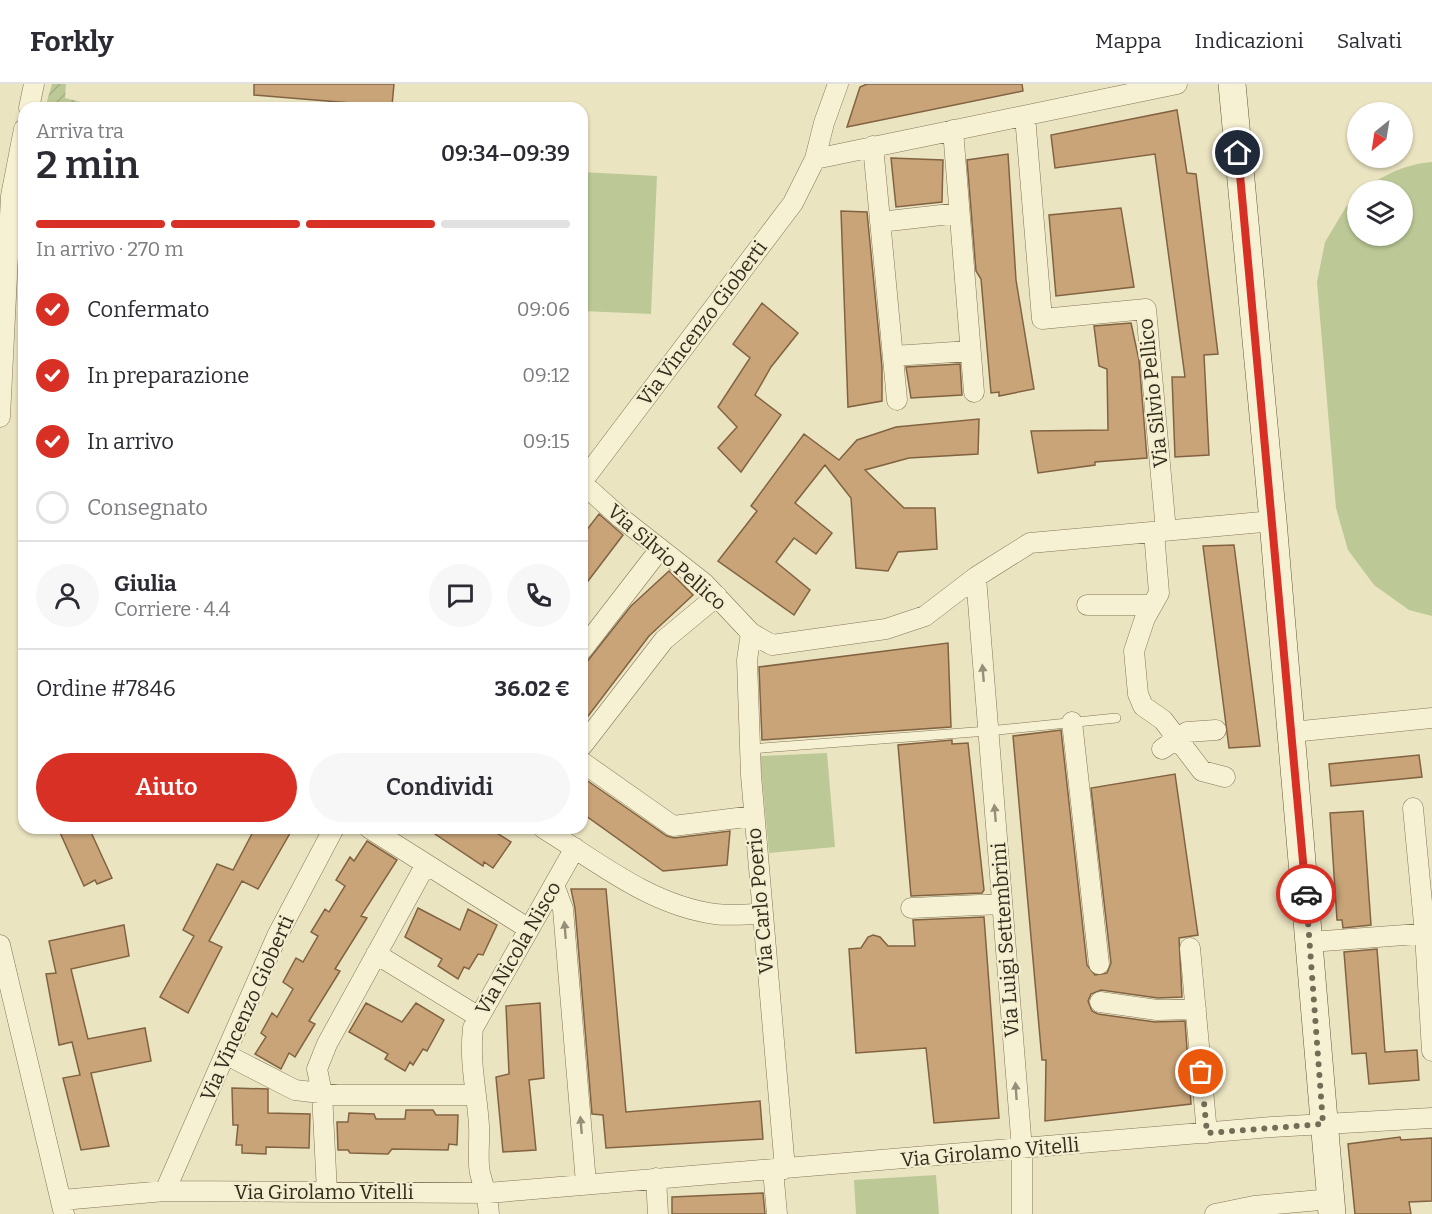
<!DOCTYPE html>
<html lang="it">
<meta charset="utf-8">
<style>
:root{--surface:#fff;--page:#f7f7f7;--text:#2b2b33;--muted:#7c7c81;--line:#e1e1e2;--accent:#d93025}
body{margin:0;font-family:Bitter,serif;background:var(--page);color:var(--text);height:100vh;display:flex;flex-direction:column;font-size:22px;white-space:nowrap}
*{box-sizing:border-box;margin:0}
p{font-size:20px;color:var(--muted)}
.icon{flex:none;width:33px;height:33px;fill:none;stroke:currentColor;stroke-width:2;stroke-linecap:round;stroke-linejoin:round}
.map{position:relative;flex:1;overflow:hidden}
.drawer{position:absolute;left:18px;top:18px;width:570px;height:732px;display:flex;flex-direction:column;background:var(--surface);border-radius:18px;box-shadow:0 2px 4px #0004}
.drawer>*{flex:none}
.needle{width:39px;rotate:210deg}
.tools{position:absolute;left:1347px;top:18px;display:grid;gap:12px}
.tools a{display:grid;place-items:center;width:66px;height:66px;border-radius:50%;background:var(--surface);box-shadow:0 2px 4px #0004;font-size:30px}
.pin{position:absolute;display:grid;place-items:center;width:51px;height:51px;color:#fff;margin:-26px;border:3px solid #fff;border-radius:50%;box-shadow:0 2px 6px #0007}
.courier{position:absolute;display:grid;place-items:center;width:60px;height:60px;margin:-30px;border:4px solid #d93025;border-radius:50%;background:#fff;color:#222;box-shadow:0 2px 8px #0007}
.head em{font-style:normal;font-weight:600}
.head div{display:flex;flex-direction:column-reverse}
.head{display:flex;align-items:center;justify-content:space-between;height:102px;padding:0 18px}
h1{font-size:39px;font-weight:600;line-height:45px}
.bar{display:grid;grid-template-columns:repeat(4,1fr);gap:9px 6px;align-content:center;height:72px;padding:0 18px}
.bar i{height:8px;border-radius:4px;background:var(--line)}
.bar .on{background:var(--accent)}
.bar p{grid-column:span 4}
.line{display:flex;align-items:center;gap:15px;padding:0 18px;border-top:2px solid var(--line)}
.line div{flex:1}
.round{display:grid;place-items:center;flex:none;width:63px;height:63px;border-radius:32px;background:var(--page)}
ol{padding:0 18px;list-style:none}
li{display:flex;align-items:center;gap:18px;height:66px}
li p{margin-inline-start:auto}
li .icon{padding:6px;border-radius:50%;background:var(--accent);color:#fff;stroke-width:4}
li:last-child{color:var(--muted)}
li i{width:33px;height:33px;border:3px solid var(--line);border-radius:50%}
.action{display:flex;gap:12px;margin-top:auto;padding:12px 18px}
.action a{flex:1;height:69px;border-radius:36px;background:var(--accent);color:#fff;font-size:24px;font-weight:600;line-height:69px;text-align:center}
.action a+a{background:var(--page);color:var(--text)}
header{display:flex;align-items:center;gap:36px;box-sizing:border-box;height:84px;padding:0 30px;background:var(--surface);border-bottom:2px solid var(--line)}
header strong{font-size:28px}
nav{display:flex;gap:33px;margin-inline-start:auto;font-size:21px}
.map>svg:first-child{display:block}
.green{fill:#bcc996}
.garden{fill:url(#garden-furrows)}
.building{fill:#c8a478;stroke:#826341;stroke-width:1.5}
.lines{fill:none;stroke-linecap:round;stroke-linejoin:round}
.service-casing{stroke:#847559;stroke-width:10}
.minor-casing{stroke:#847559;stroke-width:21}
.secondary-casing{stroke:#65563d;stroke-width:28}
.service{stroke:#f7f1d3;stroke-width:9}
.minor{stroke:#f7f1d3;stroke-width:20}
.secondary{stroke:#f7f1d3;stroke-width:27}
.oneway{fill:#968e78}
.done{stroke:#746c56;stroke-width:6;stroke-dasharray:0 10.8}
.route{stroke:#d93025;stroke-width:8}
.labels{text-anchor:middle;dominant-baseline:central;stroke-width:4.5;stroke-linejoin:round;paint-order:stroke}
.street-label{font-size:20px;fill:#342b1d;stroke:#f3eed0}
</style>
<header>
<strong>Forkly</strong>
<nav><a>Mappa</a><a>Indicazioni</a><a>Salvati</a></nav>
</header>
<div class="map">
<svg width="1432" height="1130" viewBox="0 0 1432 1130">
<defs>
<pattern id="garden-furrows" width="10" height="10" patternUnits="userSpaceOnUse" patternTransform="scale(1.5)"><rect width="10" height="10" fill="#bcc996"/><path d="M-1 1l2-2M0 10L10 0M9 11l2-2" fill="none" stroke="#a2ad81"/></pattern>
</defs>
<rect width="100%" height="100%" fill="#ebe4c1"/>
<path class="green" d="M1432,78v454l-23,-6 -35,-25 -26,-35 -12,-42 -19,-226 8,-40 21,-35 11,-11 1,40h44v-46h-38c19,-16 43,-26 68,-28z
M582,88l75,4 -6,138 -69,-3z
M827,669l8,94 -66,6 -9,-97z
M936,1091l3,39h-83l-2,-34z"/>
<path class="garden" d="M52,0h14l-1,14 40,10h-60z"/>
<path class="building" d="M254,0h140l-2,22 -16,-1 -1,3h-24v-5l-97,-8z
M867,0h155l1,7 -176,36 13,-40z
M1177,26l10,63 9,1 22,180 -14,1 5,100 -34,2 -3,-80h13l-30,-223 -100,14 -4,-33z
M1008,70l8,126 18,109 -35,7v-4l-8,1 -10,-114 -5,-8 -9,-111z
M891,74l52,2 -1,42 -46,5z
M1121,124l13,79 -78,9 -7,-81z
M841,127l26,1 15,155v34l-34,6z
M762,219l36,30 -27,34 -16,28 26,20 -40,57 -23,-24 19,-21 -19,-20 32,-49 -17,-14z
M1131,239l8,37 8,98 -52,4v3l-57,8 -7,-42 77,-1 -1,-61 -8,-3 -5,-40z
M960,280l2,31 -51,3 -5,-31z
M979,335l-1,35 -69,4 -44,12 39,38h31l2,41 -39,3 -10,19 -32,-3 -5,-70 -26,-33 -30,38 37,30 -16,21 -22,-16 -18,24 34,28 -16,25 -76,-54 39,-50 -6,-5 53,-72 35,26 18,-20 39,-13z
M599,430l24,21 -41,54v-53z
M1234,461l26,201 -31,2 -26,-202z
M669,487l24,24 -44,41 -67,88v-56l49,-62z
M948,559l3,84 -189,13 -3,-73z
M1061,646l26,235 8,10 12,-2 4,-10 -20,-175 84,-14 23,161 -19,3 3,59 -24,1 -57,-8 -10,4 -3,7 4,10 6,3 57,8 30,-1 6,83 -146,17 1,-61h-4l-29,-324z
M952,656v4l16,-1 16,147 -2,3 -71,3 -13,-151z
M1419,671l3,22 -91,9 -2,-22z
M582,693l85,59 7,2 56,-7 -3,34 -64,6 -81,-58z
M1363,727l8,114 -28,3 -1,-8h-5l-7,-107z
M58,744h31l23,50 -15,6 -2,-4 -11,6z
M255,744h38l-35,61 -16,-8 -33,60 13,6 -34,66 -28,-16 34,-61 -11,-6 34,-66 16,6z
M426,744h63l22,14 -18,26 -9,-6 -1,4z
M367,757l30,19 -36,56 6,2 -32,51 5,2 -31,50 6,3 -20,33 -6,-4 -8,16 -26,-15 11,-17 -5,-4 11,-20 5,4 16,-28 -10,-7 13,-24 7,4 15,-26 -7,-4 14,-23 4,3 16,-26 -9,-6 14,-23 4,4z
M571,805h35l20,223 134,-11 3,38 -157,9 -3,-33 -11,-1 -17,-206z
M418,824l42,22 8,-21 29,16 -14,30 -5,-1 -9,15 -5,-2 -6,12 -20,-13 4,-7 -37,-22z
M984,833l15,201 -65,5 -8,-75 -70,5 -7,-104 12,-1 7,-11 5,-2 7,2 8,9h27l-2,-26z
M124,841l5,31 -58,13 17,70 57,-11 6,33 -60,12 18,73 -28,4 -18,-72 17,-3 -8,-33 -13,3 -13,-71 10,-1 -7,-32z
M1377,865l8,103 32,-2 2,30 -50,4 -3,-31 -14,1 -8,-102z
M366,919l36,19 14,-19 28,17 -17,31 -4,-2 -10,16 -3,-3 -5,9 -20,-12 3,-5 -39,-22z
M540,919l4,75 -15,2 7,70 -33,2 -7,-75 13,-3 -3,-68z
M232,1004l36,1v24l42,1 -1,34 -43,-1v7l-24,-1v-8h-6l2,-20h-5z
M406,1026h27l3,5h22l-1,30 -8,-1 -1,6 -56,-1 -4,5 -38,-1 -2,-3h-10l-1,-28h11l1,-9 25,1 2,5h29z
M1400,1053l1,3 31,-2v63l-23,1 2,12h-56l-7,-70z
M763,1109l2,21h-93v-17z"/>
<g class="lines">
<defs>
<path id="service" d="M750,665l238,-18 128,-13"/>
<path id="minor" d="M29,24l5,-24
M1025,32l17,203 104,-10 20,222
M953,46l21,262
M873,62l24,254
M815,75l362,-75
M880,138l79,-9
M893,272l77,-5
M0,333l11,-221 13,-67
M582,398l211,-279 22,-44 9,-36 14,-39
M582,399l39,35 83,65 47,50 21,12 114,-16 39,-13 51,-39 54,-34 243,-22
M1154,448l5,61 -14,25 -11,33 4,43 5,12 20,14 39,51 23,6
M976,493l46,572v65
M1087,521h65
M751,549l-4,27 4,115 34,394
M582,566l78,-101
M1072,638l27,242
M1292,648l140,-14
M582,662l82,-106 53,-44
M1162,665l25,-17 29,-2
M582,678l91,64 81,-10
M1413,724l12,126 7,117
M369,744l160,101
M543,744c55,34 107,77 172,86 15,2 31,0 46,0
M554,801l9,24 23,274
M911,824l91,-4
M1310,858l122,-9
M0,861l64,269
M1190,864l17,185
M376,870l103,63
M1100,918l57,8 39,-1
M225,970l70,36 42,5h137
M773,1086l4,44
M656,1094l2,36
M165,1107l112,-255 57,-108
M327,1108l-5,-99 -5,-24 10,-25 99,-180
M62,1116l103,-9 323,2 784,-66 160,-9
M489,1130c-1,-20 -5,-24 -9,-41 -3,-14 0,-32 -1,-47 -2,-35 -10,-62 -6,-98l102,-180
M1215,1130l39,-8
M1255,1130l-1,-8 77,-7"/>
<path id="secondary" d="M1232,0l41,437 59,693"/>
</defs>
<use href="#service" class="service-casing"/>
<use href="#minor" class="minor-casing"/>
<use href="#secondary" class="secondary-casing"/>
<use href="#service" class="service"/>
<use href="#minor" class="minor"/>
<use href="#secondary" class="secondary"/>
</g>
<defs><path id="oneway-solid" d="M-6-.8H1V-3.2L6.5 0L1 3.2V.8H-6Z" transform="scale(1.5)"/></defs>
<g class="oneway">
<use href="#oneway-solid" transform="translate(983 589) rotate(-95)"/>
<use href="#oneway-solid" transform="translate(995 729) rotate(-95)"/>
<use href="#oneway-solid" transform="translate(565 846) rotate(-95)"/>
<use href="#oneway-solid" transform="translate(1016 1007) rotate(-94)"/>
<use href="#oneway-solid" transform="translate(581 1041) rotate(-95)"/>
</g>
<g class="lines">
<path class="done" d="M1201,988l6,61 116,-9 -17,-230"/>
<path class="route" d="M1238,69l68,741"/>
</g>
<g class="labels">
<g class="street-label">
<text transform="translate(702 239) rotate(-53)">Via Vincenzo Gioberti</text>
<text transform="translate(1153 309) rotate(-96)">Via Silvio Pellico</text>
<text transform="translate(667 473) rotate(41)">Via Silvio Pellico</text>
<text transform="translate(760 817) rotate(-95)">Via Carlo Poerio</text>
<text transform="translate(1005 856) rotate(-94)">Via Luigi Settembrini</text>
<text transform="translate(518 864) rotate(-60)">Via Nicola Nisco</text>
<text transform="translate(247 924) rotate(-66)">Via Vincenzo Gioberti</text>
<text transform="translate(990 1068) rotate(-5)">Via Girolamo Vitelli</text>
<text x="324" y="1108">Via Girolamo Vitelli</text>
</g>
</g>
</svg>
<div class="tools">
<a><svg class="needle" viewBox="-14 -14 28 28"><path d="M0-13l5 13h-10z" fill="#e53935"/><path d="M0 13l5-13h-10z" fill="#7c7c81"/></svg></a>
<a><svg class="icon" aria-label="layers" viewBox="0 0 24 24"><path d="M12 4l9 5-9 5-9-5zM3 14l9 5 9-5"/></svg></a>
</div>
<div class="pin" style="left:1201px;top:988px;background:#ea580c"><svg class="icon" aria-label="bag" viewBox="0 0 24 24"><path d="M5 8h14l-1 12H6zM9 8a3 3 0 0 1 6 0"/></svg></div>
<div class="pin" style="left:1238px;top:69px;background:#1f2937"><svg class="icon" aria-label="home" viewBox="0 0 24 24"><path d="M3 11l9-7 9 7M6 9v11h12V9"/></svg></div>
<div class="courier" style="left:1306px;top:810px"><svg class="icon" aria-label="car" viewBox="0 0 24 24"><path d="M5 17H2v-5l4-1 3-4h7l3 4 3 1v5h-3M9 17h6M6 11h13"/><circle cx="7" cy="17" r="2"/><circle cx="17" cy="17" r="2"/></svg></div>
<section class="drawer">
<div class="head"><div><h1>2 min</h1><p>Arriva tra</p></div><em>09:34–09:39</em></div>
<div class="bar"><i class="on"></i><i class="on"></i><i class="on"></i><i></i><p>In arrivo · 270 m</p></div>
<ol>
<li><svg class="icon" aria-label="check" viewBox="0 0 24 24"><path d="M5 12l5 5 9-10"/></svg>Confermato<p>09:06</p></li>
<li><svg class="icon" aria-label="check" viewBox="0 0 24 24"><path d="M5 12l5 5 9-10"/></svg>In preparazione<p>09:12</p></li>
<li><svg class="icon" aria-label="check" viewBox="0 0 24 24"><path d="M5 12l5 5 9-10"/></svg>In arrivo<p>09:15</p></li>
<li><i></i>Consegnato</li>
</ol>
<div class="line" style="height:108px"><a class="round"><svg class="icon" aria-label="person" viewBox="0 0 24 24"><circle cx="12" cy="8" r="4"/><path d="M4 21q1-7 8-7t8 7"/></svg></a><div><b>Giulia</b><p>Corriere · 4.4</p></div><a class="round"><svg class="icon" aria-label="chat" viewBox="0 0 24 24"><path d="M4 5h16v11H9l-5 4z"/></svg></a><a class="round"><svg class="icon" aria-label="phone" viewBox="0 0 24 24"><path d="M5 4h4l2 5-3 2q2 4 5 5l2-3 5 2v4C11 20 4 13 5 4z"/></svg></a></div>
<div class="line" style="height:78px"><div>Ordine #7846</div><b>36.02 €</b></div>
<div class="action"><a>Aiuto</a><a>Condividi</a></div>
</section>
</div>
